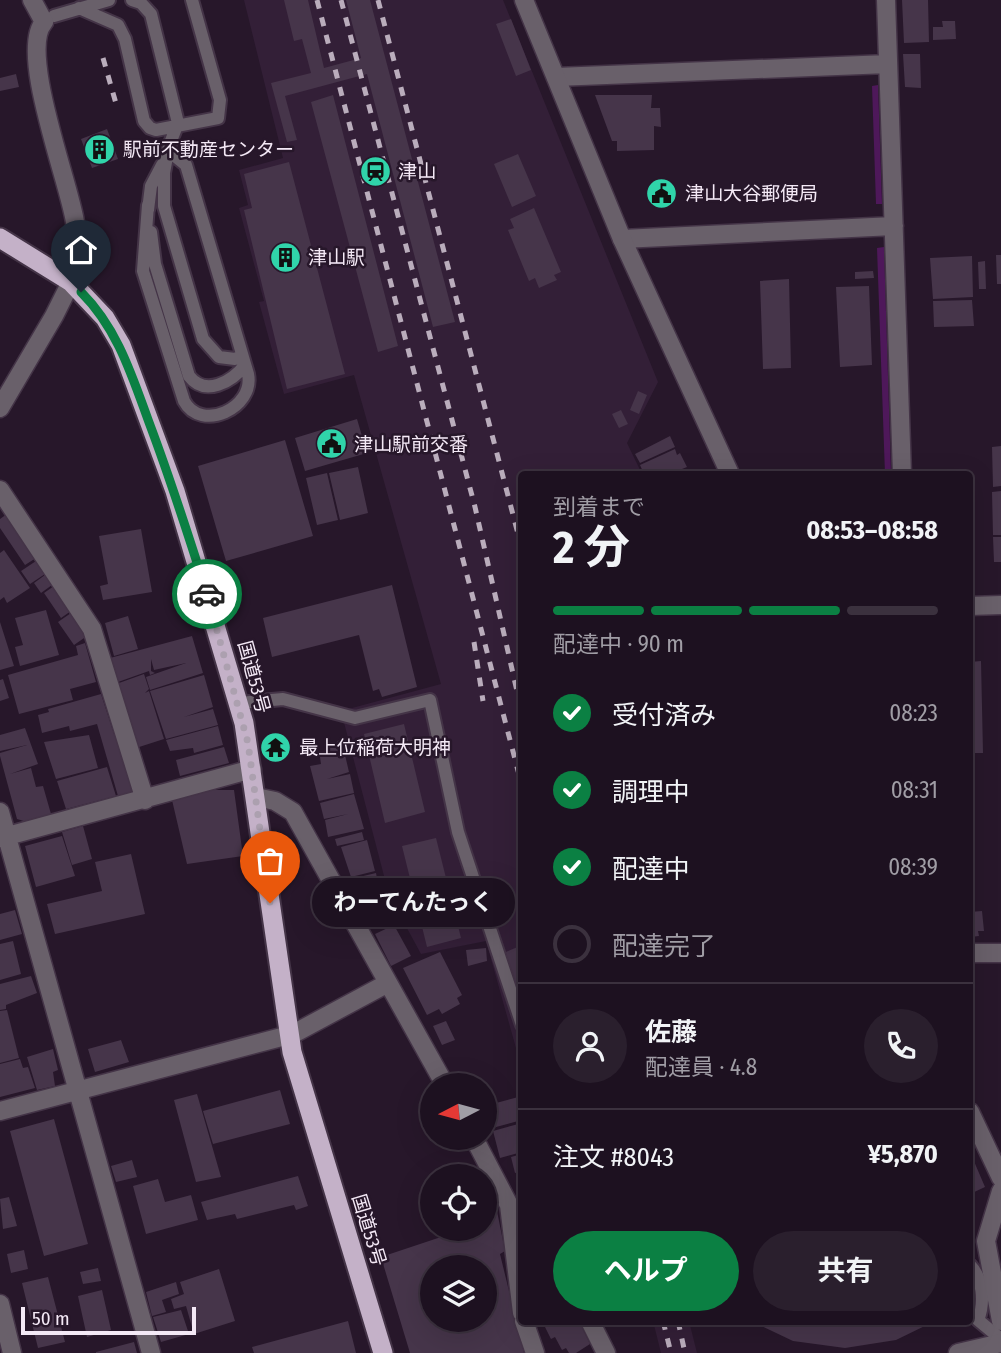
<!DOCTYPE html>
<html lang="ja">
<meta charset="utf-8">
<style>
:root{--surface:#1d1120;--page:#2a1f2d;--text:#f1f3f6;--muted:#a09da5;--line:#3b313e;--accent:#0b8043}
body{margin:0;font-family:"Fira Sans Condensed","Noto Sans JP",sans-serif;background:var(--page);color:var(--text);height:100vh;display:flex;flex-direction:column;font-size:26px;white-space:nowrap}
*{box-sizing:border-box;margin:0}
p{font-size:23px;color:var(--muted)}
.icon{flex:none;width:38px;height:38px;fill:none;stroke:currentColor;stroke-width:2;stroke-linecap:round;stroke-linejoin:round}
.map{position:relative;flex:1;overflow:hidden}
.panel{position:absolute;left:518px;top:471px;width:455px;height:854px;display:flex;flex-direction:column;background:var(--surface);border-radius:7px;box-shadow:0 7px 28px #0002,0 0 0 2px var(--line)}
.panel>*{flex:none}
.needle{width:46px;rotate:264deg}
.buttons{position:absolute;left:420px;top:1073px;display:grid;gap:14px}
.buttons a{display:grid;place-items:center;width:77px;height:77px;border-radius:50%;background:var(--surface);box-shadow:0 7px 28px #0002,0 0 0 2px var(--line);font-size:35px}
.scale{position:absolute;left:21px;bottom:18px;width:175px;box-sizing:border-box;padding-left:7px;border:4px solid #f4e9f6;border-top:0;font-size:19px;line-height:24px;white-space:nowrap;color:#f4e9f6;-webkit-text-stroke:5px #27172a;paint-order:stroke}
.pin{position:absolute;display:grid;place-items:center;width:60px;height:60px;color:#fff;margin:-72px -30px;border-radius:50% 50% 50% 0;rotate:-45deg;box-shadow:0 0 7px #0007}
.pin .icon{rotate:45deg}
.courier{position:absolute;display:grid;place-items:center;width:70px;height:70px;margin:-35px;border:5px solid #0b8043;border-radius:50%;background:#fff;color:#222;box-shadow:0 2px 9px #0007}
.bubble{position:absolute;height:49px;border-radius:24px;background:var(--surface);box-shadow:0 7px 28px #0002,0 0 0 2px var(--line);font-size:23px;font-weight:700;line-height:49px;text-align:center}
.head em{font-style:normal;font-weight:700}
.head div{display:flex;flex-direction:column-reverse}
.head{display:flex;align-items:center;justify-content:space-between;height:119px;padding:0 35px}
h1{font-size:46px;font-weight:700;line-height:52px}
.bar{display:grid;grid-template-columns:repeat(4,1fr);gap:10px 7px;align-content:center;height:84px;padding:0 35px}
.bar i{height:9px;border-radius:5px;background:var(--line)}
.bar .on{background:var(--accent)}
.bar p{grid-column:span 4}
.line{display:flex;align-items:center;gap:18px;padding:0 35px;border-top:2px solid var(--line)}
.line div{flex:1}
.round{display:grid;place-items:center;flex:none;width:74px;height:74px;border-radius:37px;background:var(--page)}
ol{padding:0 35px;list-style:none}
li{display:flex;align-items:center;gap:21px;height:77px}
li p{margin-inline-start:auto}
li .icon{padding:7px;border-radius:50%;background:var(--accent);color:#fff;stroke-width:4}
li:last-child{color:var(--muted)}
li i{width:38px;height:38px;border:4px solid var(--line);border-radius:50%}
.action{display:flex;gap:14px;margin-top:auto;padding:14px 35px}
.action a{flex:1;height:80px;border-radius:42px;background:var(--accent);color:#fff;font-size:28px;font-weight:700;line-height:80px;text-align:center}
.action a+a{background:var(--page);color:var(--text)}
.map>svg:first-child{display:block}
.built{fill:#331f37}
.water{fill:#4e185a}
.building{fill:#46354a;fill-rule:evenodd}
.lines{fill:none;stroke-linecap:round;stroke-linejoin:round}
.service-casing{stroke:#443447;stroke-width:16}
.minor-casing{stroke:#443447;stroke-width:21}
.tertiary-casing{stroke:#443447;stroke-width:21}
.trunk-casing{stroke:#443447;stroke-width:23}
.service{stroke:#69606a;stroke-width:12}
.minor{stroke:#69606a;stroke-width:18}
.tertiary{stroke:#69606a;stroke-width:18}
.trunk{stroke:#c4b1c8;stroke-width:19}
.rail{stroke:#baadbc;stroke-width:5;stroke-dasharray:9 9;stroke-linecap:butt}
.done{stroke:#aca0af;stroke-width:7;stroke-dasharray:0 12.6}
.route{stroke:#0b8043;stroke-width:9}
.labels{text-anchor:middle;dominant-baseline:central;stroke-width:5;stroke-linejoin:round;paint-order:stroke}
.poi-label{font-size:19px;fill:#f4e9f6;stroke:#27172a;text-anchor:start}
.street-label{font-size:19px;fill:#f4e9f6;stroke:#27172a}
</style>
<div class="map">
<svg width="1001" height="1353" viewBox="0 0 1001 1353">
<rect width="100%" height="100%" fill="#27172a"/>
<path class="built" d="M244,0h259l155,382 -31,61 15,31h-120l-1,592 -35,-125 -65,13 -32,-59 -48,-184 100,-27 -87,-309 -70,19 -25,-92 5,-1 -25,-93 9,-3 -9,-35 44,-12z
M653,1321h36l8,32h-36z"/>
<path class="water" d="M878,85l4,119h-6l-4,-118z
M884,247l7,227h-6l-8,-226z"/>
<path class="building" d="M284,0h24l16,68 37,-10 -15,-58h24l85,322 -22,5 -66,-253 -82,22 12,44 -10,2 -16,-59 40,-10 -9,-34 -8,2z
M902,0h26l1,42 -25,1z
M511,19l20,51 -15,6 -20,-52z
M942,21h13l1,18 -23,1v-13h10z
M903,54h17l1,34 -16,-1z
M16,74l3,13 -19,4v-13z
M333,95l65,251 -20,6 -67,-250z
M595,95h57l-1,13h9l1,19 -7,-1v24l-37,1v-10h-5z
M107,129l11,30 -26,9 -11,-29z
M518,154l18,42 -24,11 -18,-43z
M289,162l56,212 -58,15 -43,-179 8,-2 -8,-34z
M534,208l27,64 -7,3 3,5 -18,8 -4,-10 -6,3 -21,-51 6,-2 -4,-9z
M996,255h5v29h-4z
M972,256l1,41 -40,2 -3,-41z
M985,261l1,28h-7l-1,-27z
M873,271l1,7 -19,1v-7z
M789,279l2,89 -28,1 -3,-88z
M869,286l3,79 -32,2 -4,-80z
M972,300l2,26 -40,1 -1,-26z
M638,391l9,4 -8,19 -9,-4z
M621,410l7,14 -9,4 -7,-14z
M357,419l10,34 -62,18 -10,-33z
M670,436l5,11 -35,16 -5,-9z
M285,440l28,96 -87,25 -28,-95z
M1001,446v40l-8,1 -1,-40z
M675,449l2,6 3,-2 7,14 -5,2 2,5h-40l-4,-9z
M358,467l10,46 -28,7 -11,-47z
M327,473l11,47 -21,5 -11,-47z
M1001,491v44h-8l-1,-43z
M7,514l29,44 -11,7 -25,-37v-9z
M141,529l11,63 -49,8 -3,-14 8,-2 -9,-48z
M993,537h8v25h-7z
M4,550l26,38 -23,15 -3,-6 -4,3v-47z
M36,561l9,13 -15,10 -9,-13z
M45,575l7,10 -11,8 -7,-10z
M392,585l25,102 -35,10 -3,-8 -6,2 -14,-56 -87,22 -9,-39z
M54,586l17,25 -10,7 -17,-25z
M46,610l13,45 -39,11 -5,-19 8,-2 -8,-27z
M71,613l16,23 -13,9 -16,-23z
M128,616l10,33 -24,7 -9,-33z
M0,622l14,44 -14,4z
M192,636l11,37 -53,17 -4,-13 40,-14 -32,7 -3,-11v12l4,2 -5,2 -1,-4 -31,11 -8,-24z
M85,643l11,39 -26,7 3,11 -54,14 -11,-39 70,-20 -2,-9z
M981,661l2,92h-13v-91z
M144,674l5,15 -4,4 4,-2 15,48 -28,9 -17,-65z
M204,675l9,32 -29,10 29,-8 5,16 -52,14 -16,-48z
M3,679l6,19 -9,3v-21z
M101,694l13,40h3l16,58 -15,4 -21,-72 -27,7 -1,-5 -27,7 -4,-18 11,-3 -1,-3z
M404,724l21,88 -40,11 -21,-89z
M218,726l5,19 -29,8 -1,-5 -23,3 -4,-11z
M25,728l13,36 -28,10 21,-6 5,19 7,-1 8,28 -24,8 -10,-3 -17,-63v-3l27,-8 -27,6v-16z
M89,735l9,33 -42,11 -12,-37z
M341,738l8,34 -22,7 23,-5 4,19 -35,8 -9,-35 11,-2 -1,-7z
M224,747l5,16 -49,13 -4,-16z
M107,767l9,29 -50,13 -9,-28z
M210,790h24l9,66 -56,8 -15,-64z
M354,794l10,35 -36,8 -3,-17 23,-6 -24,5 -4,-16z
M83,826l9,33 -20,6 -10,-33z
M362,832l2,8 -27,6 -2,-7z
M62,836l13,40 -39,11 -11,-41z
M436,838l25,100 -34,9 -25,-101z
M367,840l8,31 -24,6 -10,-30z
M131,854l14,60 -90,20 -8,-30 55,-13 -7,-29z
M376,873l5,26 -17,3 -5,-25z
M384,900l5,26 -12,1 -5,-25z
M15,910l7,24 -22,6v-26z
M982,911l2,20h-6l1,5 -9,1v-25z
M394,925l17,31 -20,10 -16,-32z
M13,941l8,33 -21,6v-36z
M520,946l2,5 -1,68 -20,-65z
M486,948l1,13 -19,5 -2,-16z
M440,952l22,43 -5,3 3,6 -18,10 -3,-5 -12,6 -24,-47z
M31,976l6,17 -31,12v4l-6,1v-26z
M7,1010l12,48 -19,5v-52z
M446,1021l9,19 -13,5 -9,-19z
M121,1040l8,22 -34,10 -7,-23z
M53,1049l5,21 -5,2 2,14 -18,4 -10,-33z
M20,1059l3,9 5,-1 7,21 -35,9v-33z
M280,1090l10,34 -77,20 -10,-33z
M197,1094l24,83 -25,5 -22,-82z
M522,1096v24l-37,10v-24z
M54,1119l34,125 -44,12 -34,-125z
M522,1123v29l-22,6 -7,-27z
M970,1152l15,35 -15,7z
M522,1154v17l-7,2 -4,-16z
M132,1160l5,17 -21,5 -5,-16z
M298,1176l10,30 -12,4 -2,-5 -57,14 -2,-5 -28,6 -6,-18z
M158,1179l7,23 26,-7 7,25 -52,14 -13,-48z
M9,1197l8,29 -14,3 -3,-30z
M497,1211l8,40 -5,3 24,99h-114l-29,-96 87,-29h17v-10zM432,1267h53v53h-53z
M24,1250l4,19 -17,4 -4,-19z
M98,1268l3,13 -18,3 -3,-12z
M219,1269l16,52 -41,13 -8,-28 -12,3 -3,-10 13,-5 -4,-12z
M48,1277l17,65 -27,6 -16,-65z
M176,1282l3,12 -17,6 4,12 -14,4 -6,-24z
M102,1290l9,40 -24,7 -9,-41z
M181,1310l8,24 -28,8 -8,-25z
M348,1321l8,32h-102l-2,-6z
M557,1321h22l11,23 -14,9h-7l-3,-5 -4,2 -7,-13 -4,2 -6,-12z
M751,1321h184l-39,19 -51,8 -52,-7z
M134,1342l3,11h-41v-1z"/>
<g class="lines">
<defs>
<path id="service" d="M132,0l9,3 10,11 27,109 -9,23 -5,27v33l39,133 16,18 16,2 7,-3
M79,8l39,17 7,14 19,82 6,7 6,2 62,-12 2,-18 -28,-100
M54,16l55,-16
M148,205l-5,66 41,130c17,32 71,7 64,-27l-62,-209 -16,-13
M148,210l3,-24 11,-21
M151,232l4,32 34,112c16,21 43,6 56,-11
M239,703l44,-4 72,19 75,-18 28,132 64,193
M970,1265c13,13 15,38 8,55l23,19"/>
<path id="minor" d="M886,0l16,474
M556,77l332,-13
M622,239l272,-13
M0,408l54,-92 17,-34
M0,490l92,139 53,171
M256,797l19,4 18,11 152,273
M0,812l151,541
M0,838l252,-69
M970,953h31
M0,1111l293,-77 95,-51
M970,1112l31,66
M474,1138l35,67 13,108
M1001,1191l-15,50 15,80
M0,1304l12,49
M524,1321l11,32
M590,1321l16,32
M958,1353l43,-10"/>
<path id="tertiary" d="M32,0l12,22c-26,29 25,160 31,200 2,20 -1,40 -4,60
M524,0l98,239 108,235
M970,606l31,-1"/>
<path id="trunk" d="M0,238l71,44 34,36 16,27 54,146 69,232 48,329 91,301"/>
</defs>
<use href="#service" class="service-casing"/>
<use href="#minor" class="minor-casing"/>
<use href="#tertiary" class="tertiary-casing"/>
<use href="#trunk" class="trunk-casing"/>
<use href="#service" class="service"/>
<use href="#minor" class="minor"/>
<use href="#tertiary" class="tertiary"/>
<use href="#trunk" class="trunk"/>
<path class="rail" d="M317,0l205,786
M341,0l134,507 47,206
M378,0l144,549
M103,58l14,49
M474,642l9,59
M663,1321l8,32
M678,1321l7,32"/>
</g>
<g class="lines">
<path class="done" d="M207,594l41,149 22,160"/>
<path class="route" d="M81,292c37,37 51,84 69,133 21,56 39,112 57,169"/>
</g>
<defs>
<symbol id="building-disc" viewBox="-11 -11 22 22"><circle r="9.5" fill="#30d4aa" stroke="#27172a"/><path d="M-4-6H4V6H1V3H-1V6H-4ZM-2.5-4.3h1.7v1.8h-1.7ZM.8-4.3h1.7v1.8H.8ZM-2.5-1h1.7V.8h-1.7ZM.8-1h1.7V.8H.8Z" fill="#111"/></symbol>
<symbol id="station-disc" viewBox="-11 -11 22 22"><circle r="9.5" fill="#30d4aa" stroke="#27172a"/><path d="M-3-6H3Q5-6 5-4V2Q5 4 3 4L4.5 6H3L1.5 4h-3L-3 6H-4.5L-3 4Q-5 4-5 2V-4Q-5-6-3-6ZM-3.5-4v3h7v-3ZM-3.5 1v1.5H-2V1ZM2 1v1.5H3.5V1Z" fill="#111"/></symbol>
<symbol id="civic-disc" viewBox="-11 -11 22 22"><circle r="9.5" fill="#30d4aa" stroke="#27172a"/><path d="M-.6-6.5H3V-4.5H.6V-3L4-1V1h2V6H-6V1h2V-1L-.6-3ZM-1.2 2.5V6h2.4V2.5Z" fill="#111"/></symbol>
<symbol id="temple-disc" viewBox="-11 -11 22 22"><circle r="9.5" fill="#30d4aa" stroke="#27172a"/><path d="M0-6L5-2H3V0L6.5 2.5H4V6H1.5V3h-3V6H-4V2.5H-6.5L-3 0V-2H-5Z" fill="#111"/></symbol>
</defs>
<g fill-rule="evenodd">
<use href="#building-disc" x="82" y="132" width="35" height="35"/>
<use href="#station-disc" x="358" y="154" width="35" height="35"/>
<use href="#civic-disc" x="644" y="176" width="35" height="35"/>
<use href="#building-disc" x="268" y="240" width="35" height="35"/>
<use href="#civic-disc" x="314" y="426" width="35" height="35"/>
<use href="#temple-disc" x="258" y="730" width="35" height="35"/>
</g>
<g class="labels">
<g class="poi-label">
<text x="123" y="149">駅前不動産センター</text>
<text x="398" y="171">津山</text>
<text x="685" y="193">津山大谷郵便局</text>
<text x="308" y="257">津山駅</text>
<text x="354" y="444">津山駅前交番</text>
<text x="299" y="747">最上位稲荷大明神</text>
</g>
<g class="street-label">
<text transform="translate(254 677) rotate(75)">国道53号</text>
<text transform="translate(369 1230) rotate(73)">国道53号</text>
</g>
</g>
</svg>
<div class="buttons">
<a><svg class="needle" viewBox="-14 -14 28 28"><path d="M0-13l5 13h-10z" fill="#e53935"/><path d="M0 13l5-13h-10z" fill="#a09da5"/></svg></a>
<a><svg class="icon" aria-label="locate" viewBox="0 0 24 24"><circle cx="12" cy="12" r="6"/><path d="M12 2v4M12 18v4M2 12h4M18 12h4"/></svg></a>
<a><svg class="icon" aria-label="layers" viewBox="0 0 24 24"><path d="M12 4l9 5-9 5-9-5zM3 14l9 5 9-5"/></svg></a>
</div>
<div class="scale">50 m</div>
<div class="pin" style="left:270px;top:903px;background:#ea580c"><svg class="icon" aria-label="bag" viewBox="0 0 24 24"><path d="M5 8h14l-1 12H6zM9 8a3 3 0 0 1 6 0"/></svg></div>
<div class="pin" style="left:81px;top:292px;background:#1f2937"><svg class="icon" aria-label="home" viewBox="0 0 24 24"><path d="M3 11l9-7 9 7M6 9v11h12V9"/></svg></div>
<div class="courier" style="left:207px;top:594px"><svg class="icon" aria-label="car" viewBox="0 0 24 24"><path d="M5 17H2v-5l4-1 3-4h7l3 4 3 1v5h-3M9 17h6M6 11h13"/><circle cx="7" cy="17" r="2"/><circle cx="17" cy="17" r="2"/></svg></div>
<div class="bubble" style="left:312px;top:878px;width:203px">わーてんたっく</div>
<section class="panel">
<div class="head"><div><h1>2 分</h1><p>到着まで</p></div><em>08:53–08:58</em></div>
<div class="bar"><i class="on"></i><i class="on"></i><i class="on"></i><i></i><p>配達中 · 90 m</p></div>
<ol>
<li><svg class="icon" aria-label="check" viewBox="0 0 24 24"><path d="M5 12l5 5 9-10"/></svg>受付済み<p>08:23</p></li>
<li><svg class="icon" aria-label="check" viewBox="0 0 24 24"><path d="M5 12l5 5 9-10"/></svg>調理中<p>08:31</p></li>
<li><svg class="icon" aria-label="check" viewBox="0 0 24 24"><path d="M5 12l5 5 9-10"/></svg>配達中<p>08:39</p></li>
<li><i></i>配達完了</li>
</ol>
<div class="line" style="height:126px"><a class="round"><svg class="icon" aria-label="person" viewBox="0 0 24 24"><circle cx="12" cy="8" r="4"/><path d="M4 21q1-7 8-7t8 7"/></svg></a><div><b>佐藤</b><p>配達員 · 4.8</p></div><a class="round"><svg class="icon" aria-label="phone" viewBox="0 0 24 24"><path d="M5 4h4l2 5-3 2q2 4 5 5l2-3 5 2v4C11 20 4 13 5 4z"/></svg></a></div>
<div class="line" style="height:91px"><div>注文 #8043</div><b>¥5,870</b></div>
<div class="action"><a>ヘルプ</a><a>共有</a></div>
</section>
</div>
